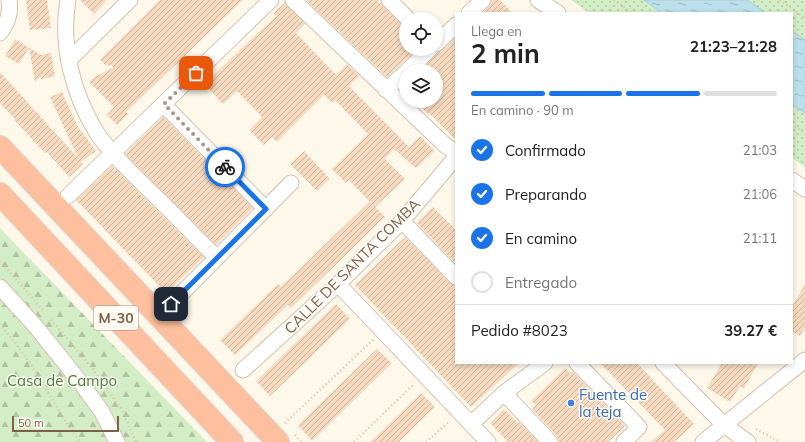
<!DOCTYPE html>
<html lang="es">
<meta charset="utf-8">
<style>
:root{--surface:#fff;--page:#f6f6f6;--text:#222;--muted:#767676;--line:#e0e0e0;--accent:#1a73e8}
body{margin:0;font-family:Mulish,sans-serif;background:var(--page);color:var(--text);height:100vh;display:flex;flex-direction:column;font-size:15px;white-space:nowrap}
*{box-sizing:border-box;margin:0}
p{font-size:13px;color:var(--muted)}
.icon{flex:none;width:22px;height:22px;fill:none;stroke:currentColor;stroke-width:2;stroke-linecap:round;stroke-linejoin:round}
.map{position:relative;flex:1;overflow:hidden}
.side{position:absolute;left:455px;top:12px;width:338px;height:352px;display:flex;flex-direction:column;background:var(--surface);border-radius:0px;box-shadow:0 2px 6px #0003}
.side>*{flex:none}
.buttons{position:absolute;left:399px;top:12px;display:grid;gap:8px}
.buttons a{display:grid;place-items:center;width:44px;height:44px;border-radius:50%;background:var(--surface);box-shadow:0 2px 6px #0003;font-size:20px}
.scale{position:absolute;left:12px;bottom:10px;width:107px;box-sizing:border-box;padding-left:4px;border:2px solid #7d614a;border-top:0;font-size:11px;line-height:14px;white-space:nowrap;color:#7d614a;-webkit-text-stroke:3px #fffbf3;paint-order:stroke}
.pin{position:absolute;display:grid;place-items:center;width:34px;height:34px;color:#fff;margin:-17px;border-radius:8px;box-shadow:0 2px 6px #0006}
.courier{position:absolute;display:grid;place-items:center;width:40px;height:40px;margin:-20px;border:3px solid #1a73e8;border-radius:50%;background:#fff;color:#222;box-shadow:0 1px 5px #0007}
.headline em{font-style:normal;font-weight:700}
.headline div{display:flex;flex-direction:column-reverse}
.headline{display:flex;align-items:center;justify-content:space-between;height:68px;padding:0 16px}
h1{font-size:26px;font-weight:700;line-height:30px}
.bar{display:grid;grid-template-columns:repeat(4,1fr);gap:6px 4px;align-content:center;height:48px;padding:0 16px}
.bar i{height:5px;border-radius:3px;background:var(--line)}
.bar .selected{background:var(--accent)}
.bar p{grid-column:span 4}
.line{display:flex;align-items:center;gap:10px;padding:0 16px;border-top:1px solid var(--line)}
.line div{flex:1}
ol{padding:0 16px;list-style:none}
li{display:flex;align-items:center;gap:12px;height:44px}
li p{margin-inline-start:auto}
li .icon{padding:4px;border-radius:50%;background:var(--accent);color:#fff;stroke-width:4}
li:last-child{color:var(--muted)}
li i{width:22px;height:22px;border:2px solid var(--line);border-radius:50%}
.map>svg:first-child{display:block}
.grass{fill:url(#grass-dots)}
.forest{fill:url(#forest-firs)}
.water{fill:url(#water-ripples);stroke:#a1cede}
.building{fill:url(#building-hatch)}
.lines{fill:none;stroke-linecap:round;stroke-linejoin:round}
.street-casing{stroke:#d3c1ae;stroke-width:17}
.highway-casing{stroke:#ddd6d0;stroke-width:24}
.path{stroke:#ddbea1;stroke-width:2.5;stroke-dasharray:1 3;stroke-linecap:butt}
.street{stroke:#fff;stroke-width:15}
.highway{stroke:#fdbf9d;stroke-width:22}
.done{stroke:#aa9682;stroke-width:4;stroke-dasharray:0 7.2}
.route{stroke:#1a73e8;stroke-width:5}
.shop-dot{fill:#3f7fe0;stroke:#fffbf3;stroke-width:1.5}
.labels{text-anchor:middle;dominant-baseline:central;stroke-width:3;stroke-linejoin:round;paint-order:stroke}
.shield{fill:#fffbf3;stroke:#a48f7d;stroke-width:1}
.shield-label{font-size:14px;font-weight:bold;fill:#7d614a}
.street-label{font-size:15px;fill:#7d614a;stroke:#fffbf3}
.park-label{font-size:15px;fill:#4a7d3d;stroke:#fffbf3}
.shop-label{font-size:15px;fill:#366cbe;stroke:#fffbf3;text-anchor:start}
</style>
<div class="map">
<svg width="805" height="442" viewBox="0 0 805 442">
<defs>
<pattern id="grass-dots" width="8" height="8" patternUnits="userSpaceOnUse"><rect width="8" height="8" fill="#d3eec6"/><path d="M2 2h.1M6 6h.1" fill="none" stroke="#b0c4a3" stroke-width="1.8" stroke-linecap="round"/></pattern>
<pattern id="forest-firs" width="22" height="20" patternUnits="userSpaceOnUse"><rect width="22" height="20" fill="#d3eec6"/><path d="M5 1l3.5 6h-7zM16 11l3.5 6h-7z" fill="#b0c4a3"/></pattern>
<pattern id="water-ripples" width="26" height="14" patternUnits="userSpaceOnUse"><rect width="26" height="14" fill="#bce0eb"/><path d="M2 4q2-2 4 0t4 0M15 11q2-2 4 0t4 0" fill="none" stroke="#9eb9c0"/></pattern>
<pattern id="building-hatch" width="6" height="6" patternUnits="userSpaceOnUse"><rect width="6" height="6" fill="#f6dabf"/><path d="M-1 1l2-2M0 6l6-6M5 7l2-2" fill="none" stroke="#ccb49d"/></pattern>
</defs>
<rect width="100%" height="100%" fill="#fef8ea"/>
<path class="grass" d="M571,0h234v167l-13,-9v-145h-203z"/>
<path class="forest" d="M0,228l207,214h-207z"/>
<path class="water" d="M644,0h103l19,13h-104z
M792,31l13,9v73l-13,-9z"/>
<path class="building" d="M26,0h21l4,28 -21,2z
M80,0h27l-13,14z
M160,0h83l-117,112 3,2 -12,11 -10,-10 7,-8 -25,-25 5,-5 19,-9 -1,-3 -6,1 -6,-6z
M306,0h71l25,25 4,3v21h11l-30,28z
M492,0h8l12,13h-30l7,-7z
M285,3l20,21 -9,9 40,42 11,-11 12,12 -10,10 60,61 11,-11 15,15 -19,17 -22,-19 -9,10 20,20 -30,28 -26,-27 -3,3 -14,-14 36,-35 -33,-34 -3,3 -8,-8 -47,47 -5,-5 -8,8 -15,-15 13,-13 -25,-26 -14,13 -19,-20 72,-68 -3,-3z
M456,37v103l-26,-26 -1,1 -13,-14h20v-30h-16l18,-18 4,-2z
M15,39l26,16 10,-2 4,23 -14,3 -1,-2 -5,5 -6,-34 -10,16 -14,-8z
M0,72l78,86 -28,-61 12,-5 16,35 18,24 -15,11 2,2 -14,13 -22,-25 -2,1 -15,-16 -16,-17 1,-1 -15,-16z
M163,117l90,91 -37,37 -91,-91z
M304,151l26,28 -13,12 -27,-27z
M112,166l92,91 -38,36 -90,-93z
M370,201l15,16 -94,91 -3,-3 -53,50 -15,-15 58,-56 3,3z
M433,207l23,23v34l-39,-41z
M405,237l45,46 6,3v77h63l-48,44 -116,-122z
M805,284v44l-5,8 -8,-4v-25z
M336,304l14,15 -80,77 -14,-15z
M377,349l15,14 -80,78 -14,-16z
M600,363h37l57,61 -20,18h-23l14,-12z
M722,363h36l-14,26 -4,-3 -10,16 -23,-14z
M565,368l5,5 2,-2 53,55 -17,16h-49l-2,-6 -25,-27 4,-4 -5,-4z
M421,393l14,14 -36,35h-29z
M504,409l14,14 1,-1 19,20h-30l-18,-19z"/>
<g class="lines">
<defs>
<path id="street" d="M68,0c-8,45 5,95 29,133 13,20 32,37 49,54 24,23 47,47 71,71
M293,0l153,146 10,6
M389,0l19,19
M538,0l20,13
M469,13l14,-13
M0,33c8,-11 11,-20 9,-33
M436,44l20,-19
M69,60l61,-60
M407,71l23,-22
M386,90l20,-18
M163,104l103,105
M792,180l13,9
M68,196l203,-196
M402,221l54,56
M338,284l150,158
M0,287l37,41 44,55 21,29 15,30
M171,304l120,-121
M577,363l62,64 -15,15
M663,363l61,62 24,17
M243,370l95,-86 64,-63 54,-64
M504,393l46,49
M471,424l33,-31 41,-30
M703,442l102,-82"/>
<path id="highway" d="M0,147l278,295
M0,194l232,248"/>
</defs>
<use href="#street" class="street-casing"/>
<use href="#highway" class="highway-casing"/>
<path class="path" d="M614,0l18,13
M780,0l25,18
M792,124l13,10
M0,261l43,49
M51,320l41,48 30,42 14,32
M0,324c13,16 26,32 37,50 14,23 27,46 43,68
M285,423l88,-83
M756,429l24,13
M295,435l6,7
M354,442l60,-58
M426,442l24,-21"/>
<use href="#street" class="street"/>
<use href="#highway" class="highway"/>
</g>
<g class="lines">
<path class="done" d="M196,73l-32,31 61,63"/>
<path class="route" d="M171,304l95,-95 -41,-42"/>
</g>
<circle class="shop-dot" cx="571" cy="403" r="4"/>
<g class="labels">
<rect class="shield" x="94" y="306" width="44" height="24" rx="3"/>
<g class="shield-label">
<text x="116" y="318">M-30</text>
</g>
<g class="street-label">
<text transform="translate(352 266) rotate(-45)">CALLE DE SANTA COMBA</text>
</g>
<g class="park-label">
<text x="62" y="380">Casa de Campo</text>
</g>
<g class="shop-label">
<text x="579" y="394">Fuente de<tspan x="579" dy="17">la teja</tspan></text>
</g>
</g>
</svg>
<div class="buttons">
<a><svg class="icon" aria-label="locate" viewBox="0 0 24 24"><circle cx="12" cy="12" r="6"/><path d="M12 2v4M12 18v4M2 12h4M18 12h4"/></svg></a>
<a><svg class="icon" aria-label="layers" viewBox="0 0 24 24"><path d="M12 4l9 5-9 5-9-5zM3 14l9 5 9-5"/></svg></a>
</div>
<div class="scale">50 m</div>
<div class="pin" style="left:196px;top:73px;background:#ea580c"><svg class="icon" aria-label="bag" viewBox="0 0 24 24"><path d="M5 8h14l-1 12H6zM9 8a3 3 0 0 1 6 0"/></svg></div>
<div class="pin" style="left:171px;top:304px;background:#1f2937"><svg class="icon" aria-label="home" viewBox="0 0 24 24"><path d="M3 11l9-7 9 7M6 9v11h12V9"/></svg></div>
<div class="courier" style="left:225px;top:167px"><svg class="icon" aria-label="bike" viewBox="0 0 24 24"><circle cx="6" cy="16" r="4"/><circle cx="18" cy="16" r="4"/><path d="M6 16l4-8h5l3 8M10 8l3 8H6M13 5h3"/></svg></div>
<section class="side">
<div class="headline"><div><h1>2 min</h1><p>Llega en</p></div><em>21:23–21:28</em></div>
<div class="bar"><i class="selected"></i><i class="selected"></i><i class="selected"></i><i></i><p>En camino · 90 m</p></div>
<ol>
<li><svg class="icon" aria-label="check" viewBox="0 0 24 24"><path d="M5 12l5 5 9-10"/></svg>Confirmado<p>21:03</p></li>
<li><svg class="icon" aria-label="check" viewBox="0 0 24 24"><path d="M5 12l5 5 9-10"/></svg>Preparando<p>21:06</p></li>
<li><svg class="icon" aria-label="check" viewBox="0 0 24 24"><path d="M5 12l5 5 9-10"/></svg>En camino<p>21:11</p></li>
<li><i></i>Entregado</li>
</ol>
<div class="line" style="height:52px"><div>Pedido #8023</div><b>39.27 €</b></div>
</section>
</div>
